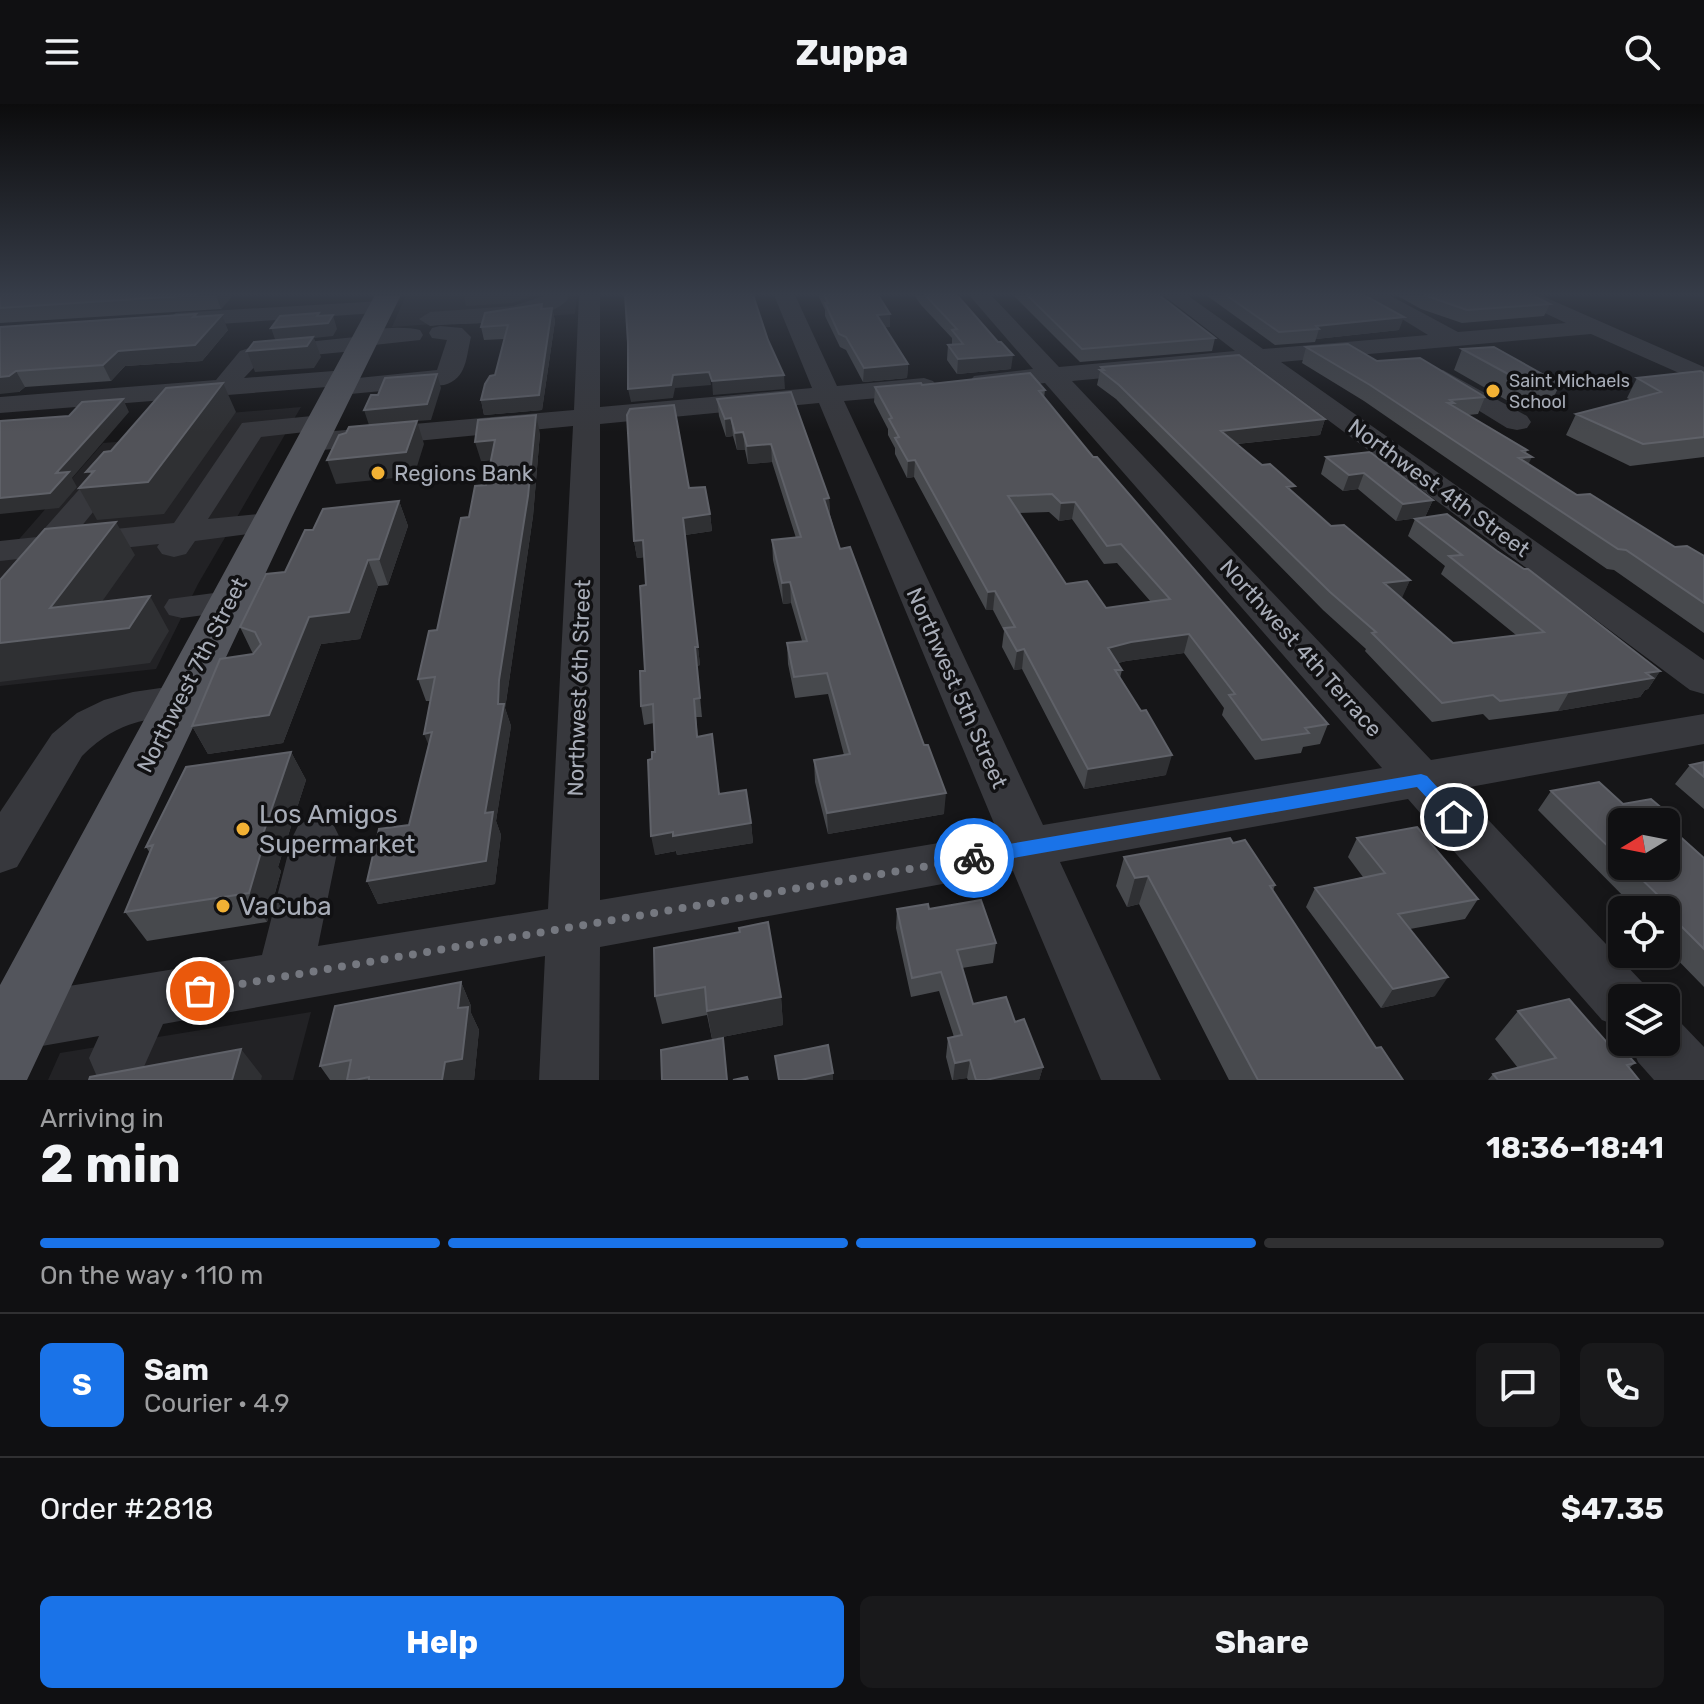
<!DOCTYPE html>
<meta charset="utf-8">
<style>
:root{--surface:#101012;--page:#19191b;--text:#f1f3f6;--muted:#9c9d9f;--line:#303032;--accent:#1a73e8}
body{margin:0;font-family:Rubik,sans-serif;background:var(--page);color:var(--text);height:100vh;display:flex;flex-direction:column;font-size:30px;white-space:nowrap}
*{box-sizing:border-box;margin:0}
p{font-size:26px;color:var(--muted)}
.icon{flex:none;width:44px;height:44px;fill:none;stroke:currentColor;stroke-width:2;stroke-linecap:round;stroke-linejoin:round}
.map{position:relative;height:976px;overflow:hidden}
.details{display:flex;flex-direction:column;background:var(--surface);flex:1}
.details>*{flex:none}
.needle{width:52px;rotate:260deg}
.fabs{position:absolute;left:1608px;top:704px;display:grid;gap:16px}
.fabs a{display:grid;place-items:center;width:72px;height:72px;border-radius:12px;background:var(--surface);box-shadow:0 4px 12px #0003,0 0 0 2px var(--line);font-size:40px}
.pin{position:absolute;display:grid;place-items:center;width:68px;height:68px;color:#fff;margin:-34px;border:4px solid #fff;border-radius:50%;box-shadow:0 2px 8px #0007}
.courier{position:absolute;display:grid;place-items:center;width:80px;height:80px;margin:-40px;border:6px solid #1a73e8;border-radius:50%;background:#fff;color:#222;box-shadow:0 2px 10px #0007}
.summary em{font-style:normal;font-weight:700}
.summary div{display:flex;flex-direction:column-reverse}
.summary{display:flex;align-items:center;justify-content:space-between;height:136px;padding:0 40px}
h1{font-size:52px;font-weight:700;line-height:60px}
.bar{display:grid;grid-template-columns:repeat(4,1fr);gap:12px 8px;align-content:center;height:96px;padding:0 40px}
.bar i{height:10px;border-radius:6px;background:var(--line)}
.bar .on{background:var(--accent)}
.bar p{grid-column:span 4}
.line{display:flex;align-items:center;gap:20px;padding:0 40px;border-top:2px solid var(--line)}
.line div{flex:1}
.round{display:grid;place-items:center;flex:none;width:84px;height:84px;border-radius:12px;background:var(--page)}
.button{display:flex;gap:16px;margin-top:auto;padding:16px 40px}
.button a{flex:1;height:92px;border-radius:12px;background:var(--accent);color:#fff;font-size:32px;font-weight:700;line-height:92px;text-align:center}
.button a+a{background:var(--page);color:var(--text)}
header{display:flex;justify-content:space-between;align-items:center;height:104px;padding:0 40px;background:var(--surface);font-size:36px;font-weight:700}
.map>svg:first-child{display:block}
.built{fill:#222225}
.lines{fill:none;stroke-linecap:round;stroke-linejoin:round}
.minor{fill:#37383d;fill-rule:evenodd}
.major{fill:#53555c;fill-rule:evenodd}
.wall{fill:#47494d;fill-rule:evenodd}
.shaded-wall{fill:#2f3033}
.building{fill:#525359;stroke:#5f6168;stroke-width:2;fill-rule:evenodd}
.route{fill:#1a73e8}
.done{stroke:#757880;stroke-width:8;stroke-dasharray:0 14.4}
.poi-dot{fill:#f2b134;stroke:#111113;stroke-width:3}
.labels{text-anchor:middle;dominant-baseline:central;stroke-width:7;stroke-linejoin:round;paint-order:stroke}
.far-poi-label{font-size:18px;fill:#a8adb8;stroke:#111113;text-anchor:start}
.poi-label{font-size:22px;fill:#a8adb8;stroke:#111113;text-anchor:start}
.street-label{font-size:22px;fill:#a8adb8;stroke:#111113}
.near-poi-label{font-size:26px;fill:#a8adb8;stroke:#111113;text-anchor:start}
</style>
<header><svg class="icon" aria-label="menu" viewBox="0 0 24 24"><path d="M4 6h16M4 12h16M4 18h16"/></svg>Zuppa<svg class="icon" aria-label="search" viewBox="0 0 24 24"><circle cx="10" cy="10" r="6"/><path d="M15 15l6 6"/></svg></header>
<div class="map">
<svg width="1704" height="976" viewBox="0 0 1704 976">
<rect width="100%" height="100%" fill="#161618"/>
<path class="built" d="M406,191h171l-2,19 -183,13z
M301,303l-103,177 -42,85 -156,17v-125l103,-118 50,-4 17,-21z
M311,908l-18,68h-245l12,-27z"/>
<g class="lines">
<path class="minor" d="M547,191h20l1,4c-23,28 -104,23 -138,27l-11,-7 11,-7 83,-6z
M579,191h21v112l212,-19 -38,-93h21l42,91 87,-8 9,3 4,5 -4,5 -9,3 -80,7 199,424 339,-57 -337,-385 -62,6 -9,-3 -4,-5 4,-5 59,-7 -64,-74h22l68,72 176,-16 -72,-56h24l76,54 165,-14 -65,-40h26l69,37 108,-9 -51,-24 -3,-4h28l164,72v17l-113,-50 -310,28 423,298v34l-14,-4 -437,-326 -181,17 359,379 273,-46v30l-245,45 183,193 7,16h-27v30l-20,-8 -194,-221 -348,63 101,218h-60l-88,-209 -413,76 -1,133h-60l6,-124 -382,68 -25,56 -40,-1 -9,-21 10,-22 -80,14 -19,-8v-40l19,-8 243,-39 30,-117 7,-14 17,-6 17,6 7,14 -22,108 230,-37 25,-483 -261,25 -10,-3 -4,-6 4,-6 10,-3 262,-23zM819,299l179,430 -398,67v-476z
M382,197l11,6 -3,5 -214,15 -11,-7 11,-7z
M440,222l22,2 9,9c-5,20 -4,42 -27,48l-104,10 -9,-3 -4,-5 -327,26v-16l216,-17 24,-29 9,-3 106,-11c14,-10 49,-11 65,-7l3,5 -3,5 -46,5 -10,5 -103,10 -17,18 102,-8 9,3 3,5 79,-8 10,-30 -15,-2 -3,-5 3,-5z
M1443,266l84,46 4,6 -4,6 -10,2 -10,-2 -73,-45 -4,-5 4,-5z
M322,311l10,2 4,6 -4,6 -71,8 -53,82 61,-6 11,3 5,7 -5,7 -85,11 -9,13 -12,3 -12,-3 -5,-7 2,-3 -101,11 -45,55 -13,3v-34l18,-20 -18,2v-20l37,-4 70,-79 10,-3 10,3 5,6 -56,69 98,-10 68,-100z
M229,487l13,3 5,8 -5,8 -60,8 -13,-3 -5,-8 5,-8z
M181,581l15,4 6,10 -6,10c-50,14 -73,7 -114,47l-65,111 -17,6v-61l52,-78 25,-21 27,-13 29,-8z
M1666,912l14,6 24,25v33h-50l-16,-18 -8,-20h36z"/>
<path class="major" d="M375,191h26l-110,224 -264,561h-27v-95z"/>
</g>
<path class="wall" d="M0,191h233l-12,14 -221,14z
M818,191h60l12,19v13h-6l24,37 -1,14 -44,4 -17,-32 -6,-3 -15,-31v-6z
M914,191h43l41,47 13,27 -54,5 -10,-14 1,-15h4v-7l-31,-33z
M1013,191h146l56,43 -3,13 -132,11z
M1206,191h158l35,35 -83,9 -1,3 -40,3z
M1396,191h136l18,9 -6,12 -82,7 -41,-14z
M542,200l1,4h9l3,13 -13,89 -58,5 -3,-15 14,-25 9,-36 -20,1 -3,-13z
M196,210l2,3 30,13 -26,31 -77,5 -14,15 -86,6 -6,5 -19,-65z
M1306,243l71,14 108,36 -7,17 -10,1 59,35 -1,3 2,11 49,31 98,52 29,9v77l-90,-63 -7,-1 -243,-168 -62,-38z
M1462,245l98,35 -11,23 -27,2 -68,-39z
M1101,263l224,52 -5,16 -83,9 94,82 79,54 -9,18 52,45 63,-8 -75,-61 4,-8 -37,-30 7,-17 245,152 -12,18 -3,1 -5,7 -82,14 -69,9 -6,-6 -51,8 -67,-71 1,-2 -43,-39 -207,-211 -19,-14z
M1704,269v84l-74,9 -64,-31 10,-21 55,-14 -4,-2 10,-20z
M922,281l123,5 -1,8 49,59 235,267 -8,20 -17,3 -2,6 -46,7 -33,-45 2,-7 -40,-55 -58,8 -8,2 4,7 -2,8 46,97 -82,14 -62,-120 -8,1 -12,-23 2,-16 -11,-21h-7l-72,-133 -7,1 -12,-24v-6l-7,-13v-6l-14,-27 1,-15zM1049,408l10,9 13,-2 32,45 13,-1 34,39 -45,6 -40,-24 -47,-71z
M791,288l38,106 1,17 10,34 104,265 -116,20 -13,-52 -1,-22 30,-5 -16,-61 -33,4 -7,-34 -1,-21 15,-2 -11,-38 -8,1 -10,-44 -1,-20 24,-2 -24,-76 -24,2 -3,-14h-8l-4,-14 -7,1 -7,-21 -2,-17z
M540,329l-7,83 -27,186 -1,6 6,18 -15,95 5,14 -6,49 -117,20 -11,-23 42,-56 20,-80 2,-44h-5l-8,-22 19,-49 32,-113 17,-32 5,-25 -10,1z
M1326,353l107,43 -8,17 -29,4 -38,-32 -15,2 -22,-17z
M689,384l21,26 2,17 -27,4 15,130 -3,1 5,51h-6l2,20 22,57 31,29 2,20 -76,12 -1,-4 -21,4 -3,-96 3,-7 -1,-29 -10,2 -3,-19 4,-35 1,-86 -2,-28 -7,1 -3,-17z
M399,397l9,25 -20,59 -10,1 -18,53 -39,5 -38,99 -75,11 -16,-28 61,-72 -13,-27 45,-55 28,-42z
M291,648l15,28 -28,87 3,4 -14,51 -120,19 -22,-29 25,-59 -4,-6z
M1704,658v47l-29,-25 15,-19z
M1551,687l72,13 54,17 -6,8 33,29v129l-38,-39v-38h-29l-99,-100zM1622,718l44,44h-44z
M1357,734l121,61 -13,20 -55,10 25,67 -54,12 -75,-101 9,-19 48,-11 -15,-20z
M1233,739l42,42 -2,6 103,157 27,32h-174l-90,-176 -12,3 -11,-21 8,-29z
M897,805h32l67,34 -3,20 -31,5 11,36 42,18 28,45 -4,13h-71l-1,-2 -15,2 -6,-23 2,-19 6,-1 -15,-46 -28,6 -15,-69z
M654,844l127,49 2,28 -71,14 -5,-24 -45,9 -7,-28z
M461,878l10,24v7l8,17 -5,50h-144l-10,-14z
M1518,907l92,35 25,17 -6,5 10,12h-151l5,-6 25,-6 -23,-29z"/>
<path class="shaded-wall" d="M216,191h17l-12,14z
M464,191h72l-24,8 -46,3z
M552,204l3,13 -13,89 -58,5 -3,-15z
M319,209l4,10 10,-8 4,14 -4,7 -19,2 7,19 -7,11 -59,4 -8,-21 29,-9 -5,-14 46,-12z
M890,210v13l-14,1 1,-13z
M222,211l6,15 -26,31 -77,5 -14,15 -8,-16 15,-14z
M1404,213l-5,13 -83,9 3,-10 -3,-3z
M1013,251l-2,14 -54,5 1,-15z
M908,260l-1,14 -44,4 1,-14z
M16,267l9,16 -6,5 -19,2v-17z
M709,268l2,13 -36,3 -2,10 -42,4 -3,-13 45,-14z
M437,270l4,14 -10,32 -14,1 7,23 -10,32 -78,8 -9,-24 42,-35 -5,-15z
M784,271l1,14 -72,6 -1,-14z
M223,279l13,29 -72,102 -67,6 -18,-32z
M123,295l6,13 -57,66 5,9 -18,21 -59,6v-16l56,-25z
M536,311l4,18 -7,83 -27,186 -1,6 6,18 -15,95 5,14 -6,49 -117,20 -11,-23 118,-68 13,-109 1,-24z
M731,314l2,18 -7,1 -1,-18z
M1325,315l-5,16 -103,11 4,-15z
M743,328l2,18h-8l-2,-17z
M495,336l5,19 -19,2 -6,-19z
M771,340l1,18 -24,2 -1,-18z
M1532,353l-9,18 -4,-17z
M915,356l-1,17 -7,1 1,-17z
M1364,369l-6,16 -15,2 6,-16z
M829,394l1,19 -6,-18z
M1433,396l-8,17 -29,4 7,-17z
M399,397l9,25 -20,59 -9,-26z
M1075,398l-3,17 -13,2 2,-18z
M710,410l2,17 -27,4 15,130 -3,1 5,51 -2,-19 -17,-180z
M116,418l19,33 -56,79 71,-38 19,35 -19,32 -150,19v-39l50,-35z
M643,436l3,17 -9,1 -3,-17z
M368,456l10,26 -18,53 -39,5 -38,99 -75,11 -16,-28z
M1410,476l-8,18 -26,3 8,-18z
M790,478l1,21 -8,1 -1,-21z
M995,487l-2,19h-7l2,-18z
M1189,530l-5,19 -58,8 -22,6 4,-19 23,-6z
M1024,545l-2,20 -8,1 3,-19z
M1660,567l-12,18 -3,1 -5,7 -82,14 11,-19z
M432,628l1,24 -9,-22z
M291,648l15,28 -28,87 3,4 -14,51 -18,-29 11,-50z
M1172,651l-6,20 -82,14 4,-20z
M946,689l-2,21 -116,20 -1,-21z
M1677,717l-11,14v-11z
M751,719l2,20 -76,12 -4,-19z
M673,728l3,19 -21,4 -4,-19z
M1148,772l-9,28 -12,3 8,-29z
M1448,873l-13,19 -54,12 12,-19z
M461,878l10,24v7l8,17 -5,50h-32z
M781,893l2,28 -71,14 -5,-28z
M241,945l21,27 -1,4h-29z
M970,956l-3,18 -14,2 2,-17z
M1043,963l-4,13h-53z
M833,969v7h-32z"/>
<path class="building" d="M0,191h197l-197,13z
M625,191h128l15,45 16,35 -72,6 -3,-9 -36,3 -2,10 -43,4v-46z
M824,191h54l12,19 -13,1 31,49 -44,4 -18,-31 -7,-3 -14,-31h3z
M925,191h32l41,47h3l12,13 -55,4 -10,-14 15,-1 -11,-14 5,-1z
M1027,191h132l56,43 -133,11z
M1226,191h138l40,22 -88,9 3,3 -40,3z
M1424,191h108l18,9 -83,6z
M542,200l-1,5 11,-1 -13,87 -58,5 4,-16 5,-8 5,-1 13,-50 -27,2 4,-14z
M319,209l-2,3 16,-1 -5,8 -57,5 9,-12z
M196,210l-3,3 29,-2 -27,30 -77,6 -15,14 -87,6 -7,5 -9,1v-50z
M313,233l-6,9 -60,5 7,-9z
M1348,240l29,17 43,-3 65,39 -35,3 4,3h-6l79,47 -5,1 10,6 -13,1 58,37 13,-1 85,53 12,-1 17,10v47l-78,-53 -8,-1 -248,-164 -64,-38z
M1494,243l66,37 -28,3 -70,-38z
M1239,251l86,64 -104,12 41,34 8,-1 25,22 -8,1 44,39 13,-1 66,55 -26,3 69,60 91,-11 -95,-76 13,-1 -47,-36 32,-5 50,37 27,18h4l132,102 -14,2 7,5 -84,14 -69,9 -7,-6 -51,8 -70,-70 4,-1 -46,-40 -211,-207 -19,-15h4l-3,-3z
M1701,267l3,2v64l-61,7 -67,-30 85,-22 -24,-14z
M1030,269l15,17 -6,1 54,66h4l231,267 -23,4 4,5 -47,7 -33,-45 6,-1 -46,-60 -58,8 -23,6 14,22h-7l26,41 5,-1 26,45 -84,14 -64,-120 -7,2 -13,-23 11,-1 -20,-36 -7,1 -73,-132 -7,1 -13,-23 4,-1 -10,-18 3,-1 -17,-31 46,-4 1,2zM1052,390l9,9 14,-1 32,44 14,-2 49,55 -64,9 -19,-27 -21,3 -58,-88z
M437,270l-10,30 -63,6 7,-15h7l7,-17z
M223,279l-75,99 -69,6 15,-17 -8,1 18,-20 7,-1 55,-63z
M791,288l38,106 -5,1 16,50 10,-2 74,198h4l18,48 -119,20 -13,-53 36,-6 -23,-81 -33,4 -7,-34 20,-2 -17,-59 -8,1 -10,-43 29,-3 -30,-93 -24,2 -4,-14 -8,1 -4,-15 -6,1 -8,-20z
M123,295l-67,74 13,-1 -19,21 -50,5v-77l69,-5 13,-14z
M674,301l15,83 16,-1 5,27 -27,4 15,129h-3l5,51 -6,1 3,38 15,-3 7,60 27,-4 5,33 -78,13v-4l-22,4 -3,-76 4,-1v-7h3l-2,-48 -12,2 -1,-35h5l-5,-85 6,-1 -3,-45 -9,1 -7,-126 3,-6z
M536,311l-8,81 -29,184 -1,24h6l-19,109 8,-1 -7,49 -119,20 12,-52 30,-4 23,-93 -8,2 11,-57 -17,2 11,-48 8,-1 24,-112 8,-1 6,-31 11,-1 9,-45 -20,2 3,-22z
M417,317l-11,31 -79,8 12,-25 7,-2 3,-6z
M1370,348l63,48 -30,4 -39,-31 -15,2 -23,-18z
M399,397l-20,58 -11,1 -19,52 -40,5 -40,98 -77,11 28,-67 33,-5 8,-10 -6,-12 -15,-5 26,-53 19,-2 20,-42h8l10,-21z
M116,418l-66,86 100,-12 -21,32 -129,15v-63l45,-51z
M291,648l-31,91 4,-1 -15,51 -124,19 28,-67 -7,2 40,-80z
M1704,658v15l-14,-12z
M1599,678l24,22 28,-5 26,22 -11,3v-2h-44v38l-71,-69z
M1666,720l38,34v91l-47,-47 6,-2 -35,-34h38z
M1417,723l61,72 -80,15 50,63 -55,12 -78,-101 70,-15 -28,-35z
M1230,734l3,5 12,-3 30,45 -5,1 106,162 5,-1 22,33h-145l-110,-204 -13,2 -11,-21z
M981,796l15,43 -39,7 16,54 33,-7 9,25 9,-3 19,48 -57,13h-10l-6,-20 -15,3 -7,-25 14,-3 -21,-63 -29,6 -15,-69 31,-5 1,5z
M768,818l13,75 -74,14 -2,-24 -50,9 -1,-48 86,-16 -1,-4z
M461,878l-3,26 10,-1 -6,52 -17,3 -3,18h-73v-3l-14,3h-8l4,-20 -31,6 15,-60z
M1569,895l41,47 8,-2 17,19 -8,2 12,15h-141l-5,-6 63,-16 -38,-47z
M723,934l4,42h-65l-1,-30z
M828,941l5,28 -32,7h-22l-4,-24z
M241,945l-9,31h-143l1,-3z
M747,973l1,3h-15z"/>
<linearGradient id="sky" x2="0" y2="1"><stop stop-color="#0c0c0d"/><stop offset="0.58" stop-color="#363c48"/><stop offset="1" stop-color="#363c48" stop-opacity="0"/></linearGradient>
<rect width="1704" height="328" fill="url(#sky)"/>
<path class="route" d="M1421,670l6,2 33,36 3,5 -3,4h-12l-31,-34 -443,78 -9,-7 9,-8z"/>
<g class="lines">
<path class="done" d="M200,887l774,-133"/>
</g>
<g class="poi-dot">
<circle cx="1493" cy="287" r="8"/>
<circle cx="378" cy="369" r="8"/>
<circle cx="243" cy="725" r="8"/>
<circle cx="223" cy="802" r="8"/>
</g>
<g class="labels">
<g class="far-poi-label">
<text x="1509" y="277">Saint Michaels<tspan x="1509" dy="21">School</tspan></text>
</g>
<g class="poi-label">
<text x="394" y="369">Regions Bank</text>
</g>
<g class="street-label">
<text transform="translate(1439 384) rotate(36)">Northwest 4th Street</text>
<text transform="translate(1301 544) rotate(48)">Northwest 4th Terrace</text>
<text transform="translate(192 571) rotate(-63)">Northwest 7th Street</text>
<text transform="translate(579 584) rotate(-88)">Northwest 6th Street</text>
<text transform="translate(957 584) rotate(66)">Northwest 5th Street</text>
</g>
<g class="near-poi-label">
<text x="259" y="710">Los Amigos<tspan x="259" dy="30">Supermarket</tspan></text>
<text x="239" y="802">VaCuba</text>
</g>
</g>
</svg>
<div class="fabs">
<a><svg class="needle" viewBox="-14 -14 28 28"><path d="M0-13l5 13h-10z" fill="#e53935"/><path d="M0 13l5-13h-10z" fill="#9c9d9f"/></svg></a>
<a><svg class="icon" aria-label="locate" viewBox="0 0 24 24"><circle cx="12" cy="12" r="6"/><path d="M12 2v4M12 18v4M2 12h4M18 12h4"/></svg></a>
<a><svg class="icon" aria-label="layers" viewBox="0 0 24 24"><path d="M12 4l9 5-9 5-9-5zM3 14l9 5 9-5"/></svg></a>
</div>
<div class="pin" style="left:200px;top:887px;background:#ea580c"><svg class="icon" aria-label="bag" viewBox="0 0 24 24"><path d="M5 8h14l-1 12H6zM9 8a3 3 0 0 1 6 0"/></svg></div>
<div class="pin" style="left:1454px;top:713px;background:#1f2937"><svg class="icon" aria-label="home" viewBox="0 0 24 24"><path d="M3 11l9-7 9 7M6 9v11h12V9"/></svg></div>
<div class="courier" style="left:974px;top:754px"><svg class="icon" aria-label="bike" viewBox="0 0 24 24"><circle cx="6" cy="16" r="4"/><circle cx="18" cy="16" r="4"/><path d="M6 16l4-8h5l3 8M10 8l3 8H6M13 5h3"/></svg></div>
</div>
<section class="details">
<div class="summary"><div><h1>2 min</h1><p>Arriving in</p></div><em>18:36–18:41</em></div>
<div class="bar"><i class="on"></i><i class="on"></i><i class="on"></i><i></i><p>On the way · 110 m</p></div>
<div class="line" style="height:144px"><b class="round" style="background:var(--accent);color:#fff">S</b><div><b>Sam</b><p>Courier · 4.9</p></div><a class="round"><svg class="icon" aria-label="chat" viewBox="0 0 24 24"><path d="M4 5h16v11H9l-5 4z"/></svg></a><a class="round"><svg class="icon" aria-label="phone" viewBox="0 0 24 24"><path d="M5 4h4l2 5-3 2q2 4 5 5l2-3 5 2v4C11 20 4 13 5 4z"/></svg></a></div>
<div class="line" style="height:104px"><div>Order #2818</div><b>$47.35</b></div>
<div class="button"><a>Help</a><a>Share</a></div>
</section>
